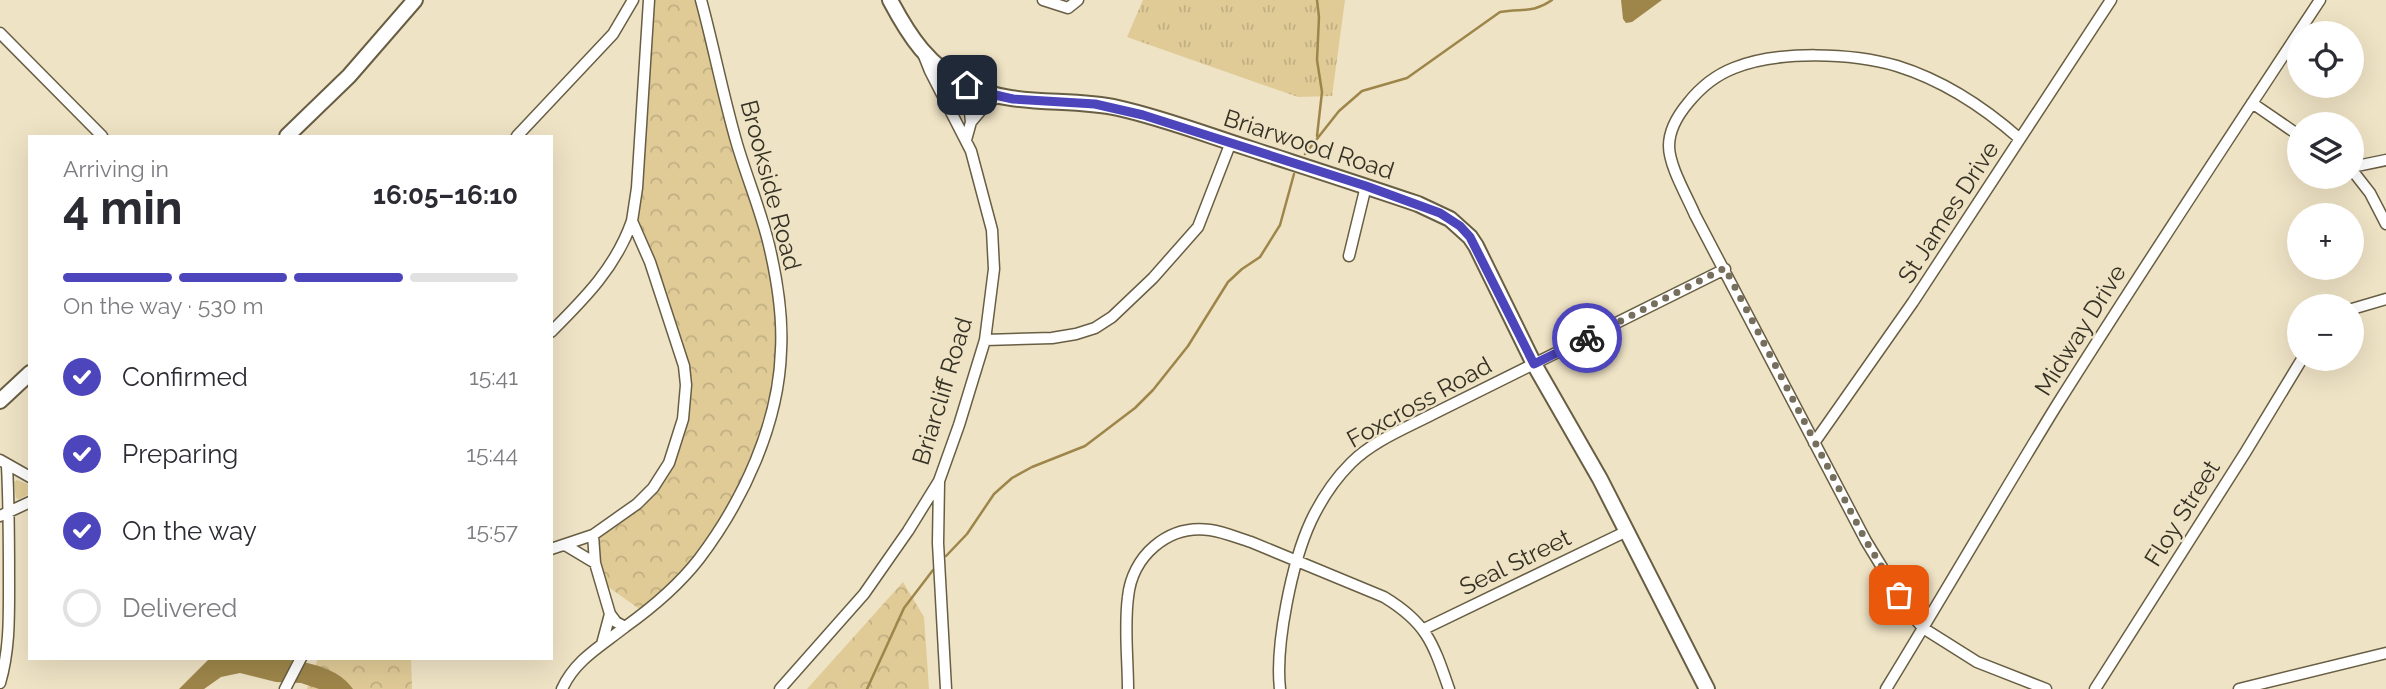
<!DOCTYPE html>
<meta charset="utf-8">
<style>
:root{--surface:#fff;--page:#f2f2f3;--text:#2b2b33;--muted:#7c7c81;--line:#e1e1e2;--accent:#4d45bb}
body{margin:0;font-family:Raleway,sans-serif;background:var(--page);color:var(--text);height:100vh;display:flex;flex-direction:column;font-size:26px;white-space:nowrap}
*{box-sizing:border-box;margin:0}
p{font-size:23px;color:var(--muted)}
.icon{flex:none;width:38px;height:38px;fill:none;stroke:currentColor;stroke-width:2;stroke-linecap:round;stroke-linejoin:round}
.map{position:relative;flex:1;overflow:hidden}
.side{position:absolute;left:28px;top:135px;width:525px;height:525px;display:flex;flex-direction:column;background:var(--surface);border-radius:0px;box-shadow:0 7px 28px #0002}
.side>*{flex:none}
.controls{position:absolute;left:2287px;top:21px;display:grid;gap:14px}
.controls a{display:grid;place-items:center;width:77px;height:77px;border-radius:50%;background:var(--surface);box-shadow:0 7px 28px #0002;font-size:35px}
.pin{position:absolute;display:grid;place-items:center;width:60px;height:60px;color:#fff;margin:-30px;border-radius:14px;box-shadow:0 4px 10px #0006}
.courier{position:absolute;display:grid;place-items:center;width:70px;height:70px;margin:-35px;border:5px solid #4d45bb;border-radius:50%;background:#fff;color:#222;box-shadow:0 2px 9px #0007}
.headline em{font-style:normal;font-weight:700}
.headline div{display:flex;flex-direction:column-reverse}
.headline{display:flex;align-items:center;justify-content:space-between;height:119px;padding:0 35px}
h1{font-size:46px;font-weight:700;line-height:52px}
.bar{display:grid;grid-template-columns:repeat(4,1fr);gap:10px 7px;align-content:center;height:84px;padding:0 35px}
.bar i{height:9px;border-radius:5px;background:var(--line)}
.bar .selected{background:var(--accent)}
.bar p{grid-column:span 4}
ol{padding:0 35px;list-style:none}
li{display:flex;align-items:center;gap:21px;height:77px}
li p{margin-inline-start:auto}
li .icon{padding:7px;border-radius:50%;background:var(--accent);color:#fff;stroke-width:4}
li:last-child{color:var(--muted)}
li i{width:38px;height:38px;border:4px solid var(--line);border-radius:50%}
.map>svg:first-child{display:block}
.grass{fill:#e0cb97}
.forest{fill:url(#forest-crowns)}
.park{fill:url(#park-tufts)}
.water{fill:#9e864a}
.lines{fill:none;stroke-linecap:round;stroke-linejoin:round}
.stream{stroke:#9e864a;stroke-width:2.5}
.street-casing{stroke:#685e43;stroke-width:13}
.secondary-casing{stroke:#685e43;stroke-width:18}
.street{stroke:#fff;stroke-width:10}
.secondary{stroke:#fff;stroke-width:14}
.done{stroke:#766f5d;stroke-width:7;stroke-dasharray:0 12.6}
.route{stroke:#4d45bb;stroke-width:9}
.labels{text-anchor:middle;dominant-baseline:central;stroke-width:5;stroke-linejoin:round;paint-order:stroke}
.street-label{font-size:24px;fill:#353125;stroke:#efe3c5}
</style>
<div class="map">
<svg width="2386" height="689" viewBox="0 0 2386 689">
<defs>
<pattern id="forest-crowns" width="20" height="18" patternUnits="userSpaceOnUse" patternTransform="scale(1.75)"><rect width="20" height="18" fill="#e0cb97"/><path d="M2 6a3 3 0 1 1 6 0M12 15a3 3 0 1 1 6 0" fill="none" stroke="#c1af82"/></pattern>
<pattern id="park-tufts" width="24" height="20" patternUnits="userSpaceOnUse" patternTransform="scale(1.75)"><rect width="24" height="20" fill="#e0cb97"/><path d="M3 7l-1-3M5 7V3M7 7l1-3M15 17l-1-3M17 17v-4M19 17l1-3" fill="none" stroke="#c1af82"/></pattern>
</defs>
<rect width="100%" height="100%" fill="#efe3c5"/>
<path class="grass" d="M17,480l13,5v9l-11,5 -3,-1 -2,-16z"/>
<path class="forest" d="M649,0h50l69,242 13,82 -8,84 -29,76 -43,72 -56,57 -38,-27 -14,-51 60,-47 27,-54 6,-49 -54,-164z
M903,582l21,35 5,72h-122z
M318,658h93l1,31h-105z"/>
<path class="park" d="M1143,0h202l-13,96 -34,1 -171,-60z"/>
<path class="water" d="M1621,0h41l-30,22 -6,1 -3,-4z
M210,658c40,0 118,-6 143,31h-34l-18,-6 -25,-1 -36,-9 -19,4 -17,12h-25z"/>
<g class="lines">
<path class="stream" d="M1317,0l2,17 -2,43 5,32 -5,44
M1305,154l34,-43 23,-20 45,-13 93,-66c22,-4 32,2 52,-12
M946,556l21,-22 27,-40 18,-16 20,-11 53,-21 50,-38 18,-18 35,-44 40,-64 14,-13 18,-12 20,-32 14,-51
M867,689l37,-81 29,-38"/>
<defs>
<path id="street" d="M1043,0l25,8 10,-8
M0,33l102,103
M2252,103l48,33
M953,113l4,-13 10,-15
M971,122l16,-19 11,-6
M517,136l96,-102 20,-34
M2020,139c-35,-31 -78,-59 -123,-73 -44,-13 -119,-16 -163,2 -18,7 -34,20 -46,35 -10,12 -19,27 -19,43 0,20 18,50 26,69l171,326 44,72 13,15 54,34 69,27
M966,140l5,-18 -4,-37
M2352,167l34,-7
M2352,170l18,23 16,31
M1349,256l17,-70
M2352,309l34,-10
M551,332c34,-34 65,-65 81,-111
M985,340l67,-2 24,-4 19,-6 17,-11 41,-39 45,-51 33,-85
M1814,443l99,-141 198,-302
M0,460l30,17
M939,482l-1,61 8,146
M0,516l30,-14
M593,535l2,28 15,51 6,8 9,5
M565,545l30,18
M551,549l42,-14 44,-31 16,-16 16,-25 14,-44 3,-34 -2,-19 -34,-104 -18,-41 5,-33 12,-188
M1424,629l201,-97
M602,644l8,-30
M0,683c10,-34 9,-68 9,-103 0,-38 0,-76 -2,-114
M285,689l16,-31
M562,689c13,-29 39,-43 63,-62 28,-20 53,-41 74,-68 44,-58 80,-135 82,-209 2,-35 -4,-71 -12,-105 -8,-34 -22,-67 -32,-101 -14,-48 -23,-96 -36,-144
M780,689l84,-95 44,-63 31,-50 20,-56 26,-85 9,-71 -2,-39 -21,-79 -41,-80 -6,-15
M1128,689c0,-30 -4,-62 0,-92 4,-40 39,-73 82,-67 14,2 28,8 41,12l133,55c43,26 49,46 65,92
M1280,689c-5,-44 12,-127 31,-168 10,-21 24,-42 40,-58 22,-22 55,-35 82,-49l292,-145
M1886,689c57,-93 112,-188 169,-281 86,-137 176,-273 265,-408
M2095,689l150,-236 57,-94
M2239,689l147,-36"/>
<path id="secondary" d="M890,0c19,36 39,67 77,85 47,23 101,12 151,23 45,10 89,27 133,41 55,18 111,36 167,55l32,15 20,18 6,9 58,118 66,115 107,210
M287,136l62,-60 66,-76
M0,401l30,-28"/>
</defs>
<use href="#street" class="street-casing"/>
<use href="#secondary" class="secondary-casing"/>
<use href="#street" class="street"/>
<use href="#secondary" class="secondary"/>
</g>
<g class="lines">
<path class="done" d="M1587,338l138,-70 141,273 33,54"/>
<path class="route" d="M967,85l19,8 27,6 82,5 48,11 223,71 74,27 20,13 10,11 64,127 53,-26"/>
</g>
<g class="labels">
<g class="street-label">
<text transform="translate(1309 144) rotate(18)">Briarwood Road</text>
<text transform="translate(771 185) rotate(75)">Brookside Road</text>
<text transform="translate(1948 212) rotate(-57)">St James Drive</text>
<text transform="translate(2080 330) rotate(-58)">Midway Drive</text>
<text transform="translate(942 391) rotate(-73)">Briarcliff Road</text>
<text transform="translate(1419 402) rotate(-29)">Foxcross Road</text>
<text transform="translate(2182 513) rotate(-58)">Floy Street</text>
<text transform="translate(1515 562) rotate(-26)">Seal Street</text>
</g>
</g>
</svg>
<div class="controls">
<a><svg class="icon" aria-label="locate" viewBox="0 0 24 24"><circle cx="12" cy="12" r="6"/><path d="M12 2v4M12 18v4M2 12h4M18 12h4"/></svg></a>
<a><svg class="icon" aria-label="layers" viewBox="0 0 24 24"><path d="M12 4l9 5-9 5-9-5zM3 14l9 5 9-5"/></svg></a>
<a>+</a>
<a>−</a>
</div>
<div class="pin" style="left:1899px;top:595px;background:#ea580c"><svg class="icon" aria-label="bag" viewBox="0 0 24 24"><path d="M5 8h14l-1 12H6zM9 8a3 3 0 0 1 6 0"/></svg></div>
<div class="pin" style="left:967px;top:85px;background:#1f2937"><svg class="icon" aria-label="home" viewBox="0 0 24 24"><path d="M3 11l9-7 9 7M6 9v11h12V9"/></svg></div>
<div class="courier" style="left:1587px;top:338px"><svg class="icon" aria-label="bike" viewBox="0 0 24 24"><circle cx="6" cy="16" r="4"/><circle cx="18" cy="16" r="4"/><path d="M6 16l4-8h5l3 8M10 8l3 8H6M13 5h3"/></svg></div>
<section class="side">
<div class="headline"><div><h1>4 min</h1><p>Arriving in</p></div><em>16:05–16:10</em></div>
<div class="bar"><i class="selected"></i><i class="selected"></i><i class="selected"></i><i></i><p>On the way · 530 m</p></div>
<ol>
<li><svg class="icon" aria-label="check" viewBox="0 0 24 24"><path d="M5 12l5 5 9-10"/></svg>Confirmed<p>15:41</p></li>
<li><svg class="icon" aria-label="check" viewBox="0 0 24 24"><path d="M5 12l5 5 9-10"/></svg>Preparing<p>15:44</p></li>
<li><svg class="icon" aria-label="check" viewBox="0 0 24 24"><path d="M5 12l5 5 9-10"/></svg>On the way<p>15:57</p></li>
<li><i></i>Delivered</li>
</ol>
</section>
</div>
